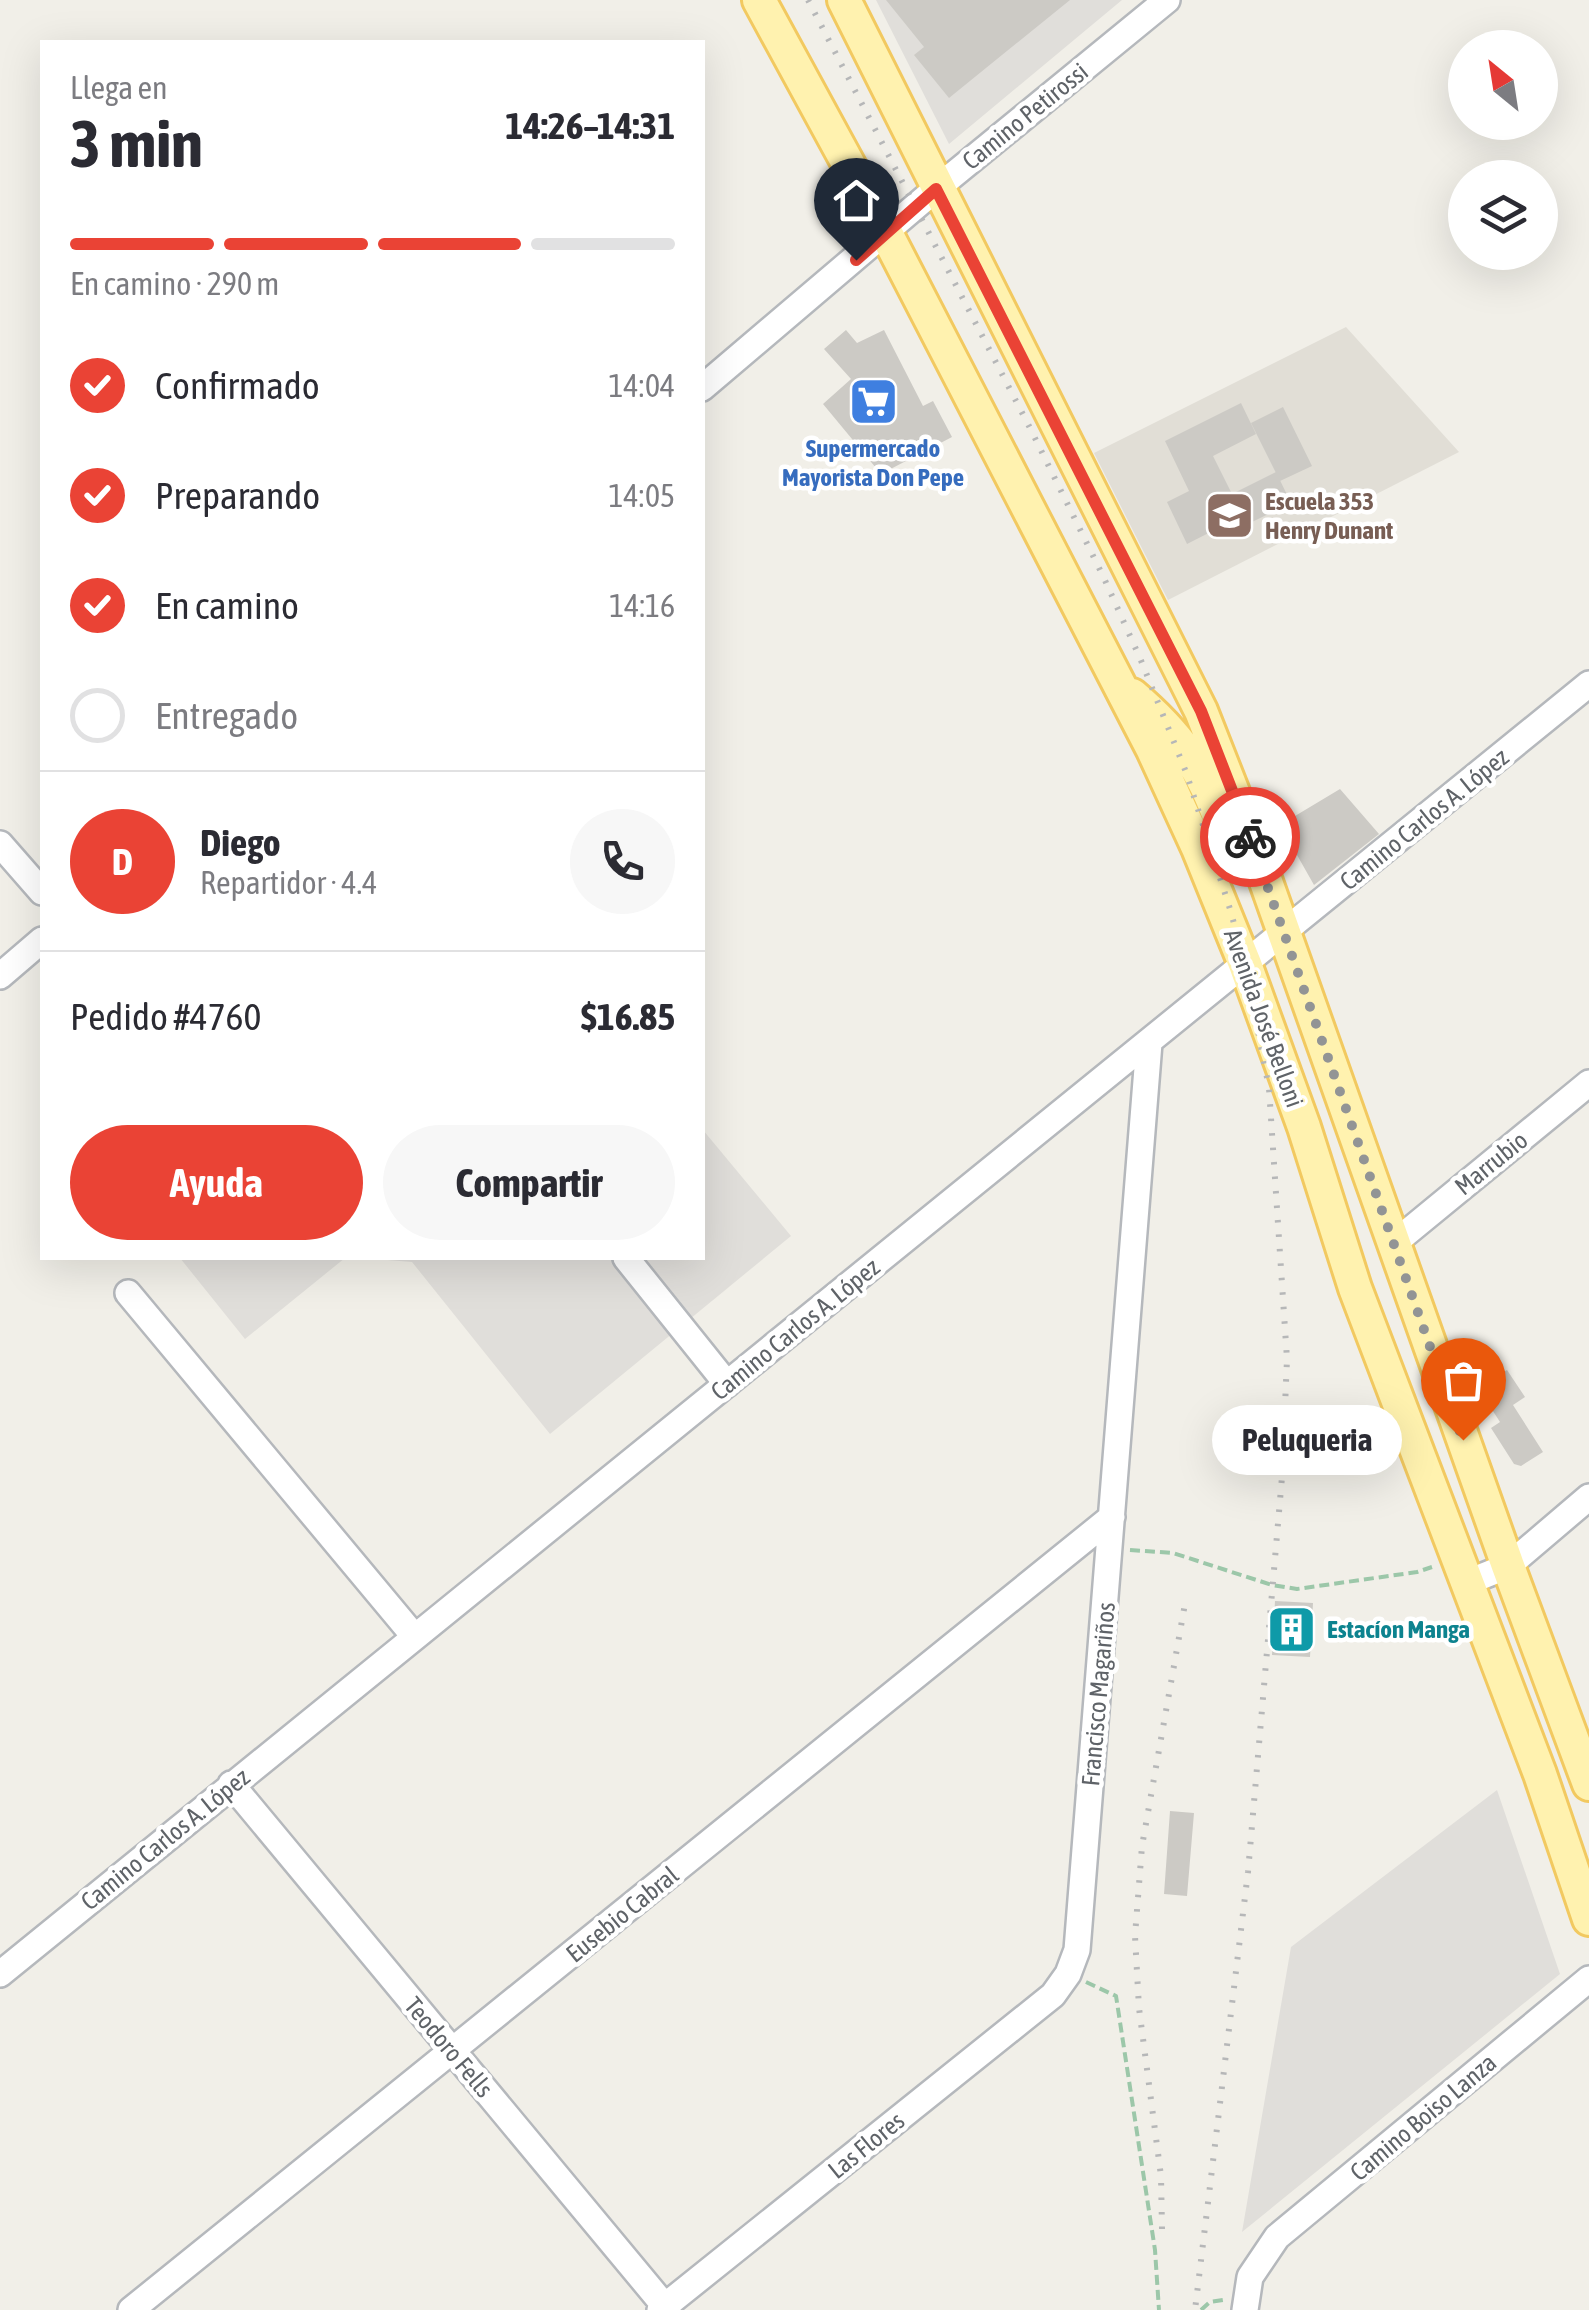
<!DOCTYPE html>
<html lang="es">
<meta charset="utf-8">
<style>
:root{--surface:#fff;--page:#f7f7f7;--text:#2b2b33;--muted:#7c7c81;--line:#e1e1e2;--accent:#ea4335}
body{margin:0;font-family:"Asap Condensed",sans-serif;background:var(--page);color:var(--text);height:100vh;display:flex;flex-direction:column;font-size:38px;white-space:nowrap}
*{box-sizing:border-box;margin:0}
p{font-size:32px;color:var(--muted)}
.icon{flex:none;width:55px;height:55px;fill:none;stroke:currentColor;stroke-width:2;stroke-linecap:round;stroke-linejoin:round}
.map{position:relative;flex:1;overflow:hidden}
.details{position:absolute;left:40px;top:40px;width:665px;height:1220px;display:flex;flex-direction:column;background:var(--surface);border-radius:0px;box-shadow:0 10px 40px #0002}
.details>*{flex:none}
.needle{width:65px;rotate:330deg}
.fabs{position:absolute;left:1448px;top:30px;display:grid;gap:20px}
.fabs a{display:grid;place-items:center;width:110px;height:110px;border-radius:50%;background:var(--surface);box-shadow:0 10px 40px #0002;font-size:50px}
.pin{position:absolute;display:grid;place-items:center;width:85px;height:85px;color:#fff;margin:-102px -42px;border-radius:50% 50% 50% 0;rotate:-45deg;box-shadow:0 0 10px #0007}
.pin .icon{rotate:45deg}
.courier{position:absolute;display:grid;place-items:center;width:100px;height:100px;margin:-50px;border:8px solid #ea4335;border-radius:50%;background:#fff;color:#222;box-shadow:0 2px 12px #0007}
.bubble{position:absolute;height:70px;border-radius:35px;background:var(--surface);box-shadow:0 10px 40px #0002;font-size:32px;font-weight:700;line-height:70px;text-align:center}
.head em{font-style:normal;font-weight:700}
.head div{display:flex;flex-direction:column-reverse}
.head{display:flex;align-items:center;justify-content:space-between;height:170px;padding:0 30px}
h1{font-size:65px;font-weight:700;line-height:75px}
.bar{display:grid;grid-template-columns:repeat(4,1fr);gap:15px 10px;align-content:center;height:120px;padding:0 30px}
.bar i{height:12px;border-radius:8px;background:var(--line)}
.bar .selected{background:var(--accent)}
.bar p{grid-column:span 4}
.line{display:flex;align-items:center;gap:25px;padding:0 30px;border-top:2px solid var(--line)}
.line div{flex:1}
.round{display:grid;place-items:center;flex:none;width:105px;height:105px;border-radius:52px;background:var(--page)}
ol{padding:0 30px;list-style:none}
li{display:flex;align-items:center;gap:30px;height:110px}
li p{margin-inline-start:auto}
li .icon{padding:10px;border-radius:50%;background:var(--accent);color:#fff;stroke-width:4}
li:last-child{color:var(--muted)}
li i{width:55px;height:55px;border:5px solid var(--line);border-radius:50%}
.button{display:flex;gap:20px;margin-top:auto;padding:20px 30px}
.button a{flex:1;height:115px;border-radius:60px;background:var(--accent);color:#fff;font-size:40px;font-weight:700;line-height:115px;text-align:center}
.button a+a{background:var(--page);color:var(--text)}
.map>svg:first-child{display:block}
.industrial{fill:#e0deda}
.education{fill:#e1ded6}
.building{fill:#cccac5}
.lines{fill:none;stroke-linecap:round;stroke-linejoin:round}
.minor-casing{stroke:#b5b8bc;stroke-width:30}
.major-casing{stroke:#f2c960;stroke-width:38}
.path{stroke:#9cc7a9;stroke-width:4;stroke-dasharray:10 5;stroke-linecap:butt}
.minor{stroke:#fff;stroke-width:25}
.major{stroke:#fff2af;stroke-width:32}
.rail{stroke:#b6b7b8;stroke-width:6;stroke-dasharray:2.5 12;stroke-linecap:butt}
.done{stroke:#929495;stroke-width:10;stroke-dasharray:0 18}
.route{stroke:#ea4335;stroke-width:12}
.labels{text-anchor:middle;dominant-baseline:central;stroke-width:9;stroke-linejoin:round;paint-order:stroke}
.street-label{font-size:25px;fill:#5f6368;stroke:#fff}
.shop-label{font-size:25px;font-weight:bold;fill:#366cbe;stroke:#fff}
.education-label{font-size:25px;font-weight:bold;fill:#785e54;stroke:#fff;text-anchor:start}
.culture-label{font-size:25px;font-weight:bold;fill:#0d838f;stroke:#fff;text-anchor:start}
</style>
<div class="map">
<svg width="1589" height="2310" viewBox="0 0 1589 2310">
<rect width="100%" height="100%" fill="#f1efe8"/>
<path class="industrial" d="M876,0h246l-173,144z
M703,1130l88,106 -241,198 -138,-172 -49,-4h339z
M180,1258h165l-100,81z
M1497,1790l63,184 -318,258 49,-285z"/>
<path class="education" d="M1346,327l113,125 -291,148 -74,-147z"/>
<path class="building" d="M886,0h184l-121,98 -35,-43 10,-8z
M846,330l11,13 27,-13 39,76 10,-5 19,36 -71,37 -58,-70 28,-25 -27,-30z
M1241,403l15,31 -43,22 19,38 44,-22 15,31 -39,19 -4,-9 -61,31 -20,-42 22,-11 -24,-50z
M1283,407l29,59 -32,15 -29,-58z
M1340,789l39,45 -65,51 -34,-60z
M1507,1370l18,27 -12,8 30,47 -22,14 -7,-2 -23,-36 9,-6 -22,-34z
M1275,1601l38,2 -3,54 -38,-2z
M1170,1811l24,2 -7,83 -23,-2z"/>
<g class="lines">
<defs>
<path id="minor" d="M702,388l234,-199 231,-189
M0,844l42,48
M0,976l42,-36
M1393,1244l196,-161
M626,1258l101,126
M128,1293l286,343
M1468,1582l40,-16 81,-69
M231,1784l437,526
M0,1974l1589,-1290
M131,2310l981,-793
M660,2310l393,-315 15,-21 9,-24 72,-907
M1245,2310l5,-33 27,-40 312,-258"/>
<path id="major" d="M759,0l128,235 266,515 45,98 47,116 59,163 51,161 185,486 49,145
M844,0l357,711 46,117 261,738 81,218
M1132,695c46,39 70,72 90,130"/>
</defs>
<use href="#minor" class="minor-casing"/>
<use href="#major" class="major-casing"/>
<path class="path" d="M1130,1550l43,3 99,32 25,4 120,-17 15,-5
M1086,1982l30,14 39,254 4,60
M1201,2310l9,-8 13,-2"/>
<use href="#minor" class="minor"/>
<use href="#major" class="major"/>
<path class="rail" d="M808,0l222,428 73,148 37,82 46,114 44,137 15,55 24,124 18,271 -5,118 -34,395 -53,438
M1162,2229l-1,-53 -22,-168 -4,-72 7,-90 44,-248"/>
</g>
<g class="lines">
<path class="done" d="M1250,837l213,603"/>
<path class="route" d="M856,260l80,-71 265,522 49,126"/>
</g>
<defs>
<symbol id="supermarket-square" viewBox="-11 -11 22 22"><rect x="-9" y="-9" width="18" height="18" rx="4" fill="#3f7fe0" stroke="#fff"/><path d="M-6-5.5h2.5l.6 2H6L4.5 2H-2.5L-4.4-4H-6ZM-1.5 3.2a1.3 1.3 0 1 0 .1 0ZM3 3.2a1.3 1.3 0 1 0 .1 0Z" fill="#fff"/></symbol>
<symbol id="school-square" viewBox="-11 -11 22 22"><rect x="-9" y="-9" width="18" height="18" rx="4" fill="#8d6e63" stroke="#fff"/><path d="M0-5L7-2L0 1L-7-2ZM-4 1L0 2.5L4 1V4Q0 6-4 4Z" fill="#fff"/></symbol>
<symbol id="building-square" viewBox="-11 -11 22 22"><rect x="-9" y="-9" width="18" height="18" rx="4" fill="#0f9aa8" stroke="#fff"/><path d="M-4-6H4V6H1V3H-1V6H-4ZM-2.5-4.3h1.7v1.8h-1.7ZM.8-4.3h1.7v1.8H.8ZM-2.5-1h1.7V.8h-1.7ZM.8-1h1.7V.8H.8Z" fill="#fff"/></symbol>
</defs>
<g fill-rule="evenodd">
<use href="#supermarket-square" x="846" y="374" width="55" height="55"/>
<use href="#school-square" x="1202" y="488" width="55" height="55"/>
<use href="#building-square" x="1264" y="1602" width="55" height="55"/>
</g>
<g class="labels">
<g class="street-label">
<text transform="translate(1025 116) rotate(-39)">Camino Petirossi</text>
<text transform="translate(1424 819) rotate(-39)">Camino Carlos A. López</text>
<text transform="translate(1264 1018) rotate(70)">Avenida José Belloni</text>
<text transform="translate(1491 1163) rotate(-39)">Marrubio</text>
<text transform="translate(795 1329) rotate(-39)">Camino Carlos A. López</text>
<text transform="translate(1098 1694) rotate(-85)">Francisco Magariños</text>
<text transform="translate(165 1839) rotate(-39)">Camino Carlos A. López</text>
<text transform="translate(622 1914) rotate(-39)">Eusebio Cabral</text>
<text transform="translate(449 2047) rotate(50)">Teodoro Fells</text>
<text transform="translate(1423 2117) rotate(-40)">Camino Boiso Lanza</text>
<text transform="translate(866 2145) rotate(-39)">Las Flores</text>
</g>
<g class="shop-label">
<text x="873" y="448">Supermercado<tspan x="873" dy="29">Mayorista Don Pepe</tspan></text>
</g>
<g class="education-label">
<text x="1265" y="501">Escuela 353<tspan x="1265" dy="29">Henry Dunant</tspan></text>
</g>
<g class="culture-label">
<text x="1327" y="1629">Estacíon Manga</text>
</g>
</g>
</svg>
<div class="fabs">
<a><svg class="needle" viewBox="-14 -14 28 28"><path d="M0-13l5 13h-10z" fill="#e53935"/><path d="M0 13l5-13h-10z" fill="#7c7c81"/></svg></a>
<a><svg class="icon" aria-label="layers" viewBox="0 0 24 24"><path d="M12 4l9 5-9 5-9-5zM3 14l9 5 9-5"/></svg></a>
</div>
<div class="pin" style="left:1463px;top:1440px;background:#ea580c"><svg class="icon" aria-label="bag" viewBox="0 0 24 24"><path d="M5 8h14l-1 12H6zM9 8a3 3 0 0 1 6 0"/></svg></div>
<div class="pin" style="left:856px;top:260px;background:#1f2937"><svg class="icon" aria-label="home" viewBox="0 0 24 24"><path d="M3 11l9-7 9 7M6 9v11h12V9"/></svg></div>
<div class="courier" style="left:1250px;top:837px"><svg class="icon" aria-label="bike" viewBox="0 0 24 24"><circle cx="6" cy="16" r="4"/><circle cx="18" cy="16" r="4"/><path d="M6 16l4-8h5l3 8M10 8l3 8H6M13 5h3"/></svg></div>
<div class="bubble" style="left:1212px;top:1405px;width:190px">Peluqueria</div>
<section class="details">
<div class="head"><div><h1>3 min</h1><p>Llega en</p></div><em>14:26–14:31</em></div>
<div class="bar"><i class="selected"></i><i class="selected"></i><i class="selected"></i><i></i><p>En camino · 290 m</p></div>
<ol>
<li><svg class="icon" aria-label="check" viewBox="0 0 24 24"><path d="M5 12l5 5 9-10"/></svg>Confirmado<p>14:04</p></li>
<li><svg class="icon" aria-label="check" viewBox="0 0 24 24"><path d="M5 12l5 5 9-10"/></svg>Preparando<p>14:05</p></li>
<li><svg class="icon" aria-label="check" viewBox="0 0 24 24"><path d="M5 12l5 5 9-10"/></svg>En camino<p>14:16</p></li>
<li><i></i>Entregado</li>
</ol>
<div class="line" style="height:180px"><b class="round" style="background:var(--accent);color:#fff">D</b><div><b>Diego</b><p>Repartidor · 4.4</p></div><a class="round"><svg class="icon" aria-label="phone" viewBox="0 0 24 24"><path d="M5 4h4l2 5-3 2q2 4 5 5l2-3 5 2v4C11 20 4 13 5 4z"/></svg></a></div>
<div class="line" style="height:130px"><div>Pedido #4760</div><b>$16.85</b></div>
<div class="button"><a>Ayuda</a><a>Compartir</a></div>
</section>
</div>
